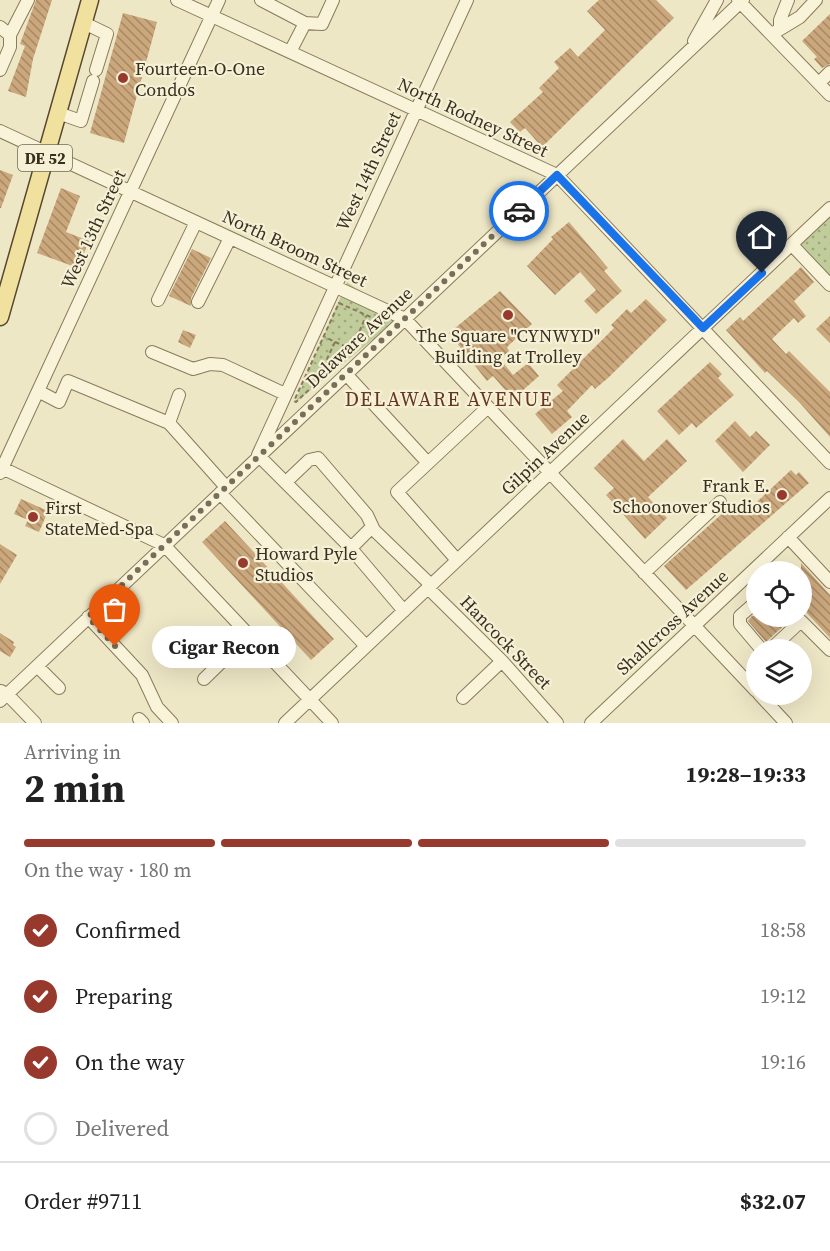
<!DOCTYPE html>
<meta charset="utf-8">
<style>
:root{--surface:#fff;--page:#f2f2f2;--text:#222;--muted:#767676;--line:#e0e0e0;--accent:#97392c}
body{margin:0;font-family:"Source Serif 4",serif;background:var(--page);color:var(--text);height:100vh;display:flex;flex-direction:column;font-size:22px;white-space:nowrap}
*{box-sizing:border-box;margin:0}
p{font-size:20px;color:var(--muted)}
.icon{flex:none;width:33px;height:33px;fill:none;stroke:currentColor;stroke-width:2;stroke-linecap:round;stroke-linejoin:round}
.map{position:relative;height:723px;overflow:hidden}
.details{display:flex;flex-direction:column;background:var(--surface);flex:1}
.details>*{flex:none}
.controls{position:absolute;left:746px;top:561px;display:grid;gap:12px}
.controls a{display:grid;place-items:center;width:66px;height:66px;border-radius:50%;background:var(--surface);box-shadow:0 6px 24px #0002;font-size:30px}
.pin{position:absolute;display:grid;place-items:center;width:51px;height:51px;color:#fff;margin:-62px -26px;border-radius:50% 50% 50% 0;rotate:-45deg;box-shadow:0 0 6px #0007}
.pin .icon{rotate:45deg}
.courier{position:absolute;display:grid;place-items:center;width:60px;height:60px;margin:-30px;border:4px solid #1a73e8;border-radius:50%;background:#fff;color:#222;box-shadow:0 2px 8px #0007}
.bubble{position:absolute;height:42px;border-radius:21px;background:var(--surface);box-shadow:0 6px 24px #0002;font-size:20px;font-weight:700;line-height:42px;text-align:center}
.overview em{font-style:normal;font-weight:700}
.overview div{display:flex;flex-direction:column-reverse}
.overview{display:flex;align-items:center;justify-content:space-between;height:102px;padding:0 24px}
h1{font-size:39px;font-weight:700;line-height:45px}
.bar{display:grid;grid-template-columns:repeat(4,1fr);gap:9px 6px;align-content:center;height:72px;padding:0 24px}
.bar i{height:8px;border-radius:4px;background:var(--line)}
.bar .on{background:var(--accent)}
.bar p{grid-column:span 4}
.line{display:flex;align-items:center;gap:15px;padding:0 24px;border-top:2px solid var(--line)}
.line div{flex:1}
ol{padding:0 24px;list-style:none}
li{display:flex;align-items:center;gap:18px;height:66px}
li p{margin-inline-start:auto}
li .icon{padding:6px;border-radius:50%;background:var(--accent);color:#fff;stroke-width:4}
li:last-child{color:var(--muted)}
li i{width:33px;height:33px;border:3px solid var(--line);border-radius:50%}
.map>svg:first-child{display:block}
.park{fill:url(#park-dots)}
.building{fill:url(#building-back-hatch)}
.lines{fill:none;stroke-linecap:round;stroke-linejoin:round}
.minor-casing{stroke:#897a5c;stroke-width:14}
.major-casing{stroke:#574730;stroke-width:19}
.path{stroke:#897a5c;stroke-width:2;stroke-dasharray:4.5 3;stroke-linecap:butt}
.minor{stroke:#f9f3d9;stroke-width:12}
.major{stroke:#f0e19f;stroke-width:16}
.done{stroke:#786f59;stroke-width:6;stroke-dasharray:0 10.8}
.route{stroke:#1a73e8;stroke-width:8}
.poi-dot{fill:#97392c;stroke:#f5f0d6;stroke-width:2}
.labels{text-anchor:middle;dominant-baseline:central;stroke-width:4.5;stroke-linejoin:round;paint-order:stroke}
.shield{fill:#f5f0d6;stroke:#716956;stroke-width:1.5}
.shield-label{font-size:16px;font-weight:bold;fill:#392f1f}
.poi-label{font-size:18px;fill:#392f1f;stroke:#f5f0d6;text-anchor:start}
.street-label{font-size:18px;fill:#392f1f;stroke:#f5f0d6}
.neighbourhood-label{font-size:20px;letter-spacing:1.5px;fill:#66371f;stroke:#f5f0d6}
</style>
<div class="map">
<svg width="830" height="723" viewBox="0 0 830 723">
<defs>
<pattern id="park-dots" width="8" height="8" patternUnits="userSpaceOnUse" patternTransform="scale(1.5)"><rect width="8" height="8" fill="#c0cc9a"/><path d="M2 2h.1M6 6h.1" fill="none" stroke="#9da67d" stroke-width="1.8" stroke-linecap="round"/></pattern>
<pattern id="building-back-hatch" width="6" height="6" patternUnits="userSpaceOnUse" patternTransform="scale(1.5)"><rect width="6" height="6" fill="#cba77c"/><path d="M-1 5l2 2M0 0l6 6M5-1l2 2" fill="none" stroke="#a68865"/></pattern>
</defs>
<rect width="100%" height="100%" fill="#eee7c6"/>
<path class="park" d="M830,208v77l-38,-40z
M347,282l51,37 -102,83 2,-7z"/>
<path class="building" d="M36,0h16l-19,59 -7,38 -18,-6 17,-45 -5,-2z
M599,0h57l18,18 -132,129 -17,-19 -5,4 -10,-10 33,-30 -4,-4 20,-20 -5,-6 16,-14 8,9 27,-27 -18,-19z
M123,13l34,9 -33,121 -34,-10z
M830,14v50l-8,4 -8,-9 3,-2 -15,-16z
M0,170l13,5 -12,33h-1z
M61,188l19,8 -14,36 23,9 -11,27 -41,-15z
M569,222l39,46 -4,3 18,20 -26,23 -12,-13 12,-11 -16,-18 -25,23 -28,-29 26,-27 -2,-2z
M192,249l19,9 -20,40v8l-22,-10z
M801,267l13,15 -20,19 12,15 -8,7 -4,-5 -22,21 14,15 3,-3 41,41v45l-31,-35 -32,-31 -2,2 -39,-43 14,-13 3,4z
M500,291l32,33 -25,23 2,4 -9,8 13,16 15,-12 11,13 -26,23 -20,-23 -6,5 -38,-48z
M646,299l21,21 -59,58 -13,11 -3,-4 -25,26 5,6 -20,17 -17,-20 28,-23 -6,-6 57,-57 -3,-3 16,-16 4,4z
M830,316v27l-14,-14z
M183,330l13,5 -6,13 -12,-6z
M710,362l12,12 -4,4 16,17 -38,33 -4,-5 -13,12 -22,-24z
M735,421l15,16 6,-6 14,14 -27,27 -28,-31z
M623,439l21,22 23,-22 20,22 -39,36 19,21 -22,21 -39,-44 8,-7 -20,-20z
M791,470l5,5 3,-3 10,11 -123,107 -22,-24 71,-64 10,11z
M21,499l27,12 -9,21 -14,-6 3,-6 -14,-6z
M225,521l109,118 -23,21 -109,-118z
M0,544l17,11 -17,29z
M801,563l29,32v43l-24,-26 -5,1z
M752,616h42l-28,26 -18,-21z
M0,633l14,9 -1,3 3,2 -6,10 -10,-6z"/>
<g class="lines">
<defs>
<path id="minor" d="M177,0l380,175 273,288
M261,0l44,23
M738,0l92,95
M84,23l23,11 -11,36
M0,27l10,8v12l-10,23
M780,27v-7l8,-20
M772,34l28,-17 16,-17
M10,35l18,-35
M694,41l23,-41
M290,52l15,-29 17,1 11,-24
M819,83l11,-11
M58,113l23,8 12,-40
M0,131l405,188 351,372
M792,245l38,40
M158,300l38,-78
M198,302l32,-64
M152,352l41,17 17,-5 13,1 62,29
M346,374l82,89
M38,391l21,11 9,-21 101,42 57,64
M169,423l10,-28
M0,467l164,78 168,178
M0,473l219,-473
M286,482l23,-22 9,-2 49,57 7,15 57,55
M220,493l146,153
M788,537l42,45
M351,548l21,-21
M457,560l-60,-68 91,-85
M644,573l76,-71
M428,588l74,73 55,62
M756,602l-16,14v8l22,26
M404,611l-56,-66 -90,-90 209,-455
M88,617l54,58 15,32 15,16
M770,650l31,-29 29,29
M37,666l22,22
M204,679l45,-44
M1,691l6,3 28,29
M759,694l27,29
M463,698l39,-37
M0,701l743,-701
M139,719l4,4
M285,723l545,-515
M591,723l239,-225"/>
<path id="major" d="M0,317l90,-317"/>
</defs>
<use href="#minor" class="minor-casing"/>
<use href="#major" class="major-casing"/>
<path class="path" d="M339,303l45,20 -32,26 -56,53 -2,-1z
M335,342l17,7 14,-33
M317,380l18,-38 -10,-5"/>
<use href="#minor" class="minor"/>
<use href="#major" class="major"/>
</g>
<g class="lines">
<path class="done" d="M115,646l-27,-29 431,-406"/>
<path class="route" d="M519,211l38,-36 146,153 59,-55"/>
</g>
<g class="poi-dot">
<circle cx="123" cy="78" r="6"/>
<circle cx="508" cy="315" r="6"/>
<circle cx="782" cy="495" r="6"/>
<circle cx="33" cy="517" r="6"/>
<circle cx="243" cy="563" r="6"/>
</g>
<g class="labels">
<rect class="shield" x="18" y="145" width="54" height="26" rx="4.5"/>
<g class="shield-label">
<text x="45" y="158">DE 52</text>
</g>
<g class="poi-label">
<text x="135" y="68">Fourteen-O-One<tspan x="135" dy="21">Condos</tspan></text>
<text x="508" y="335" text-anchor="middle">The Square "CYNWYD"<tspan x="508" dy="21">Building at Trolley</tspan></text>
<text x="770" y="485" text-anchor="end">Frank E.<tspan x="770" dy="21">Schoonover Studios</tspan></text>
<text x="45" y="507">First<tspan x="45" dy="21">StateMed-Spa</tspan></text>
<text x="255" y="553">Howard Pyle<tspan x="255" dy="21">Studios</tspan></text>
</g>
<g class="street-label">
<text transform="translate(473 117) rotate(25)">North Rodney Street</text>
<text transform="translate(368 171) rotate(-65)">West 14th Street</text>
<text transform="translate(93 229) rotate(-65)">West 13th Street</text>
<text transform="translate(295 248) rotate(25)">North Broom Street</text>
<text transform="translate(359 337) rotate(-43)">Delaware Avenue</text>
<text transform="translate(545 453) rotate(-43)">Gilpin Avenue</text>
<text transform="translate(672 622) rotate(-43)">Shallcross Avenue</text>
<text transform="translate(506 642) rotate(46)">Hancock Street</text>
</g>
<g class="neighbourhood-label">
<text x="449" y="399">DELAWARE AVENUE</text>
</g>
</g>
</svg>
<div class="controls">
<a><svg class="icon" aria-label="locate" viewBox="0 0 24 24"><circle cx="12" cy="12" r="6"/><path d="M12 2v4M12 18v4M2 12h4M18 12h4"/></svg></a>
<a><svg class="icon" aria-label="layers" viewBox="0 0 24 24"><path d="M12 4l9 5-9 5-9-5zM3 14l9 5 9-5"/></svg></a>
</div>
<div class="pin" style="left:115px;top:646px;background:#ea580c"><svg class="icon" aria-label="bag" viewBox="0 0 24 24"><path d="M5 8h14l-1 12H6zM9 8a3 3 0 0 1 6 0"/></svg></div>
<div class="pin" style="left:762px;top:273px;background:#1f2937"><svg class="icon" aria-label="home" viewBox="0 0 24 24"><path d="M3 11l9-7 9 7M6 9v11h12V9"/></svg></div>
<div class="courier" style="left:519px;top:211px"><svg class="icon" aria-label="car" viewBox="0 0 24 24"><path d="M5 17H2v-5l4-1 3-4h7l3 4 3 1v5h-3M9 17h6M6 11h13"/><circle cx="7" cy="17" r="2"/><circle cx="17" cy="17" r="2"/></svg></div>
<div class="bubble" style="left:152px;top:626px;width:144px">Cigar Recon</div>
</div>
<section class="details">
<div class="overview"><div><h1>2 min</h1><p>Arriving in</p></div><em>19:28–19:33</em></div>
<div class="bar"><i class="on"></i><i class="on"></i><i class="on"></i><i></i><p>On the way · 180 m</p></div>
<ol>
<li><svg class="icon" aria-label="check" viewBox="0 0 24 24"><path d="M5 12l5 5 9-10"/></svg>Confirmed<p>18:58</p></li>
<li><svg class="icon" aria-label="check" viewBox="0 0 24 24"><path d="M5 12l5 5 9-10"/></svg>Preparing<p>19:12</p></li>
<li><svg class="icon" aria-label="check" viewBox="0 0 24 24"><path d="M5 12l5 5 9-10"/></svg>On the way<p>19:16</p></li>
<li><i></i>Delivered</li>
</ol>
<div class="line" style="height:78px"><div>Order #9711</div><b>$32.07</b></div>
</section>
